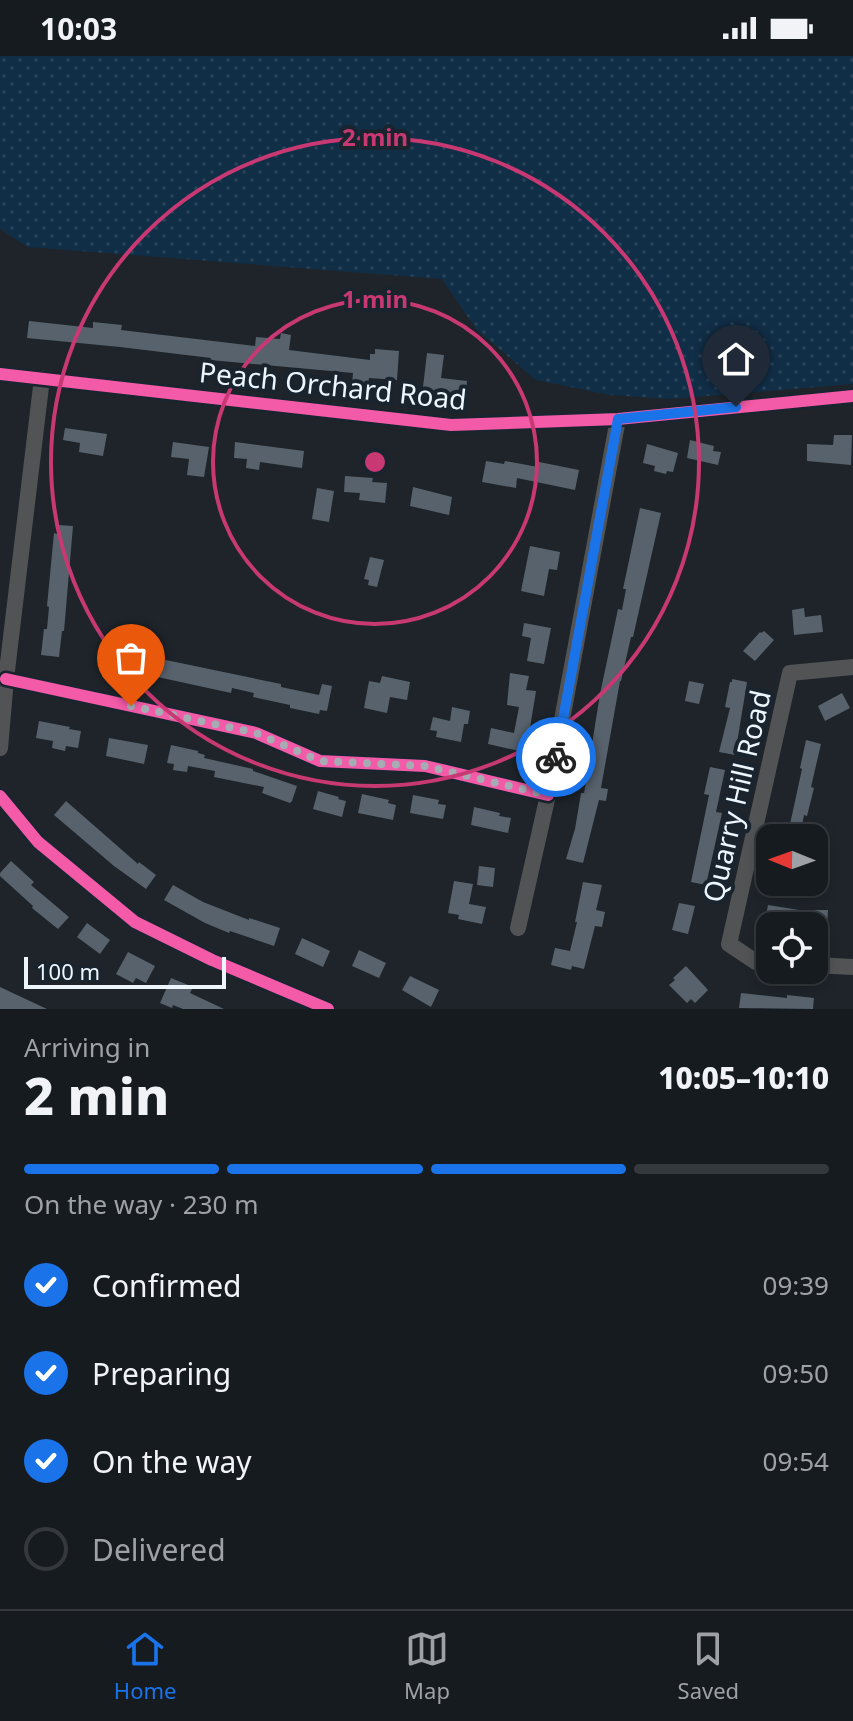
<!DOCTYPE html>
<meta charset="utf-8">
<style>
:root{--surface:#161b20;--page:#1f2429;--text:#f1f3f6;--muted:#9ea1a5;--line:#35393e;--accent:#1a73e8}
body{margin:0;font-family:"Noto Sans",sans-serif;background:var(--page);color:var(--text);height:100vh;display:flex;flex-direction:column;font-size:30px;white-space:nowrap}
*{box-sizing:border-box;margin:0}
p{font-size:26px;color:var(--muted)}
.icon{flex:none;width:44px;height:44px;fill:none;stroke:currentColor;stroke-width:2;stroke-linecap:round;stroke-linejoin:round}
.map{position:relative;height:953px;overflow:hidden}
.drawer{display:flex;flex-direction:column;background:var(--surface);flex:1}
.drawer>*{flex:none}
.needle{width:52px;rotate:271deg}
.fabs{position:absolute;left:756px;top:768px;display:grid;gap:16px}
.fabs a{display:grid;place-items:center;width:72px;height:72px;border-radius:16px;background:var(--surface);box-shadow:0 4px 12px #0003,0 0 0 2px var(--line);font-size:40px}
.scale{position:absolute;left:24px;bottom:20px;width:202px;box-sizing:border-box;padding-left:8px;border:4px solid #edf5fd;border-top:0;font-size:22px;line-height:28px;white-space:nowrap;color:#edf5fd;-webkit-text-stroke:6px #19242f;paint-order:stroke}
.pin{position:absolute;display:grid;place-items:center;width:68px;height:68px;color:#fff;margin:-82px -34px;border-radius:50% 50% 50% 0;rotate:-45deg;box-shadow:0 0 8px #0007}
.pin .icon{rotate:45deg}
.courier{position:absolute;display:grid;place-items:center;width:80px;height:80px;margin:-40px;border:6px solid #1a73e8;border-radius:50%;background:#fff;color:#222;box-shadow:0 2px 10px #0007}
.headline em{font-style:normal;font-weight:800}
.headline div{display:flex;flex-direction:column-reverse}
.headline{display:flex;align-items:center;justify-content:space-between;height:136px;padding:0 24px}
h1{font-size:52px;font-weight:800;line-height:60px}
.bar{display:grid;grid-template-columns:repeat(4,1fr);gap:12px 8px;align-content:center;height:96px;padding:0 24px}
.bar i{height:10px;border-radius:6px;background:var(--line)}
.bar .active{background:var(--accent)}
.bar p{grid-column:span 4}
ol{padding:0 24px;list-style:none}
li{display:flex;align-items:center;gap:24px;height:88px}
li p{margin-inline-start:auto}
li .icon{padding:8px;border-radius:50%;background:var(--accent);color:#fff;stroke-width:4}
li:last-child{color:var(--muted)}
li i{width:44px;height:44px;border:4px solid var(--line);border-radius:50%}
.status{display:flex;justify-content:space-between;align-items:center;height:56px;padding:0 40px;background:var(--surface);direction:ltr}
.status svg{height:22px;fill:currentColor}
.menu{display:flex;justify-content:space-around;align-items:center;height:112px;border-top:2px solid var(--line);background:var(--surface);font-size:22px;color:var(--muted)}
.menu a{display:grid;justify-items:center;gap:4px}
.menu .active{color:var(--accent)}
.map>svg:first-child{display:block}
.green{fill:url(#green-dots)}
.building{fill:#57626d}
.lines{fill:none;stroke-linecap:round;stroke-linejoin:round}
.minor{stroke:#515355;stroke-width:16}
.cycleway-casing{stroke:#19242f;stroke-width:17}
.cycleway{stroke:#f35aa7;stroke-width:12}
.done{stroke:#a5acb3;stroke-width:8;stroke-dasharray:0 14.4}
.route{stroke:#1a73e8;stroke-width:10}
.ring{fill:none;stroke:#c83973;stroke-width:4}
.labels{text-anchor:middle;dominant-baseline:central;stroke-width:8;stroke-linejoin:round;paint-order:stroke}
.street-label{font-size:28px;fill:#edf5fd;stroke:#19242f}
.centre{fill:#c83973;stroke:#19242f;stroke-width:4}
.ring-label{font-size:24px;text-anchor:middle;font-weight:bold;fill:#c83973;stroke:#19242f;stroke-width:8;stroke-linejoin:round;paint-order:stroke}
</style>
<div class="status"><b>10:03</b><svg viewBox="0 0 49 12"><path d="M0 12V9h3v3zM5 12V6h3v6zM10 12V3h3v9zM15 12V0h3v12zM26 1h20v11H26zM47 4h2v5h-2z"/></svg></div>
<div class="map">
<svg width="853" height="953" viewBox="0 0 853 953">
<defs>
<pattern id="green-dots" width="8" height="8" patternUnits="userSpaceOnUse" patternTransform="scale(2)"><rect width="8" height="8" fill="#112e47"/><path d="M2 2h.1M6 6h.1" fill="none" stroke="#284359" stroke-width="1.8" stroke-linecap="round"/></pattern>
</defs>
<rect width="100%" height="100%" fill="#1e242a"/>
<path class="green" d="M0,0h853v328l-184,15 -59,-4 -74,-15 -59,-50 -35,-51 -414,-32 -28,-18z"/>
<path class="building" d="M29,265l64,7v-6l29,3 -1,5 134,16 1,-9 24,2 1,-6 10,2 -2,15 81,10v-6h5v-5l24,2 -2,29 -28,-2 -1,8 -16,-2 1,-11 -143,-13 1,-2 -91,-11 -93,-9z
M427,297l17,2 -3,23 26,3 -2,19 -29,-4v-2l-8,-1v-5l-5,-1z
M65,372l42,6 -4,22 -24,-4 1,-9 -17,-3z
M834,379h18l-1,30 -44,-4v-17l26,1z
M690,384l24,6 -1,5 8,1 -3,13 -31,-7z
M173,386l36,5 -5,30 -17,-2 2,-16 -18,-2z
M235,386l69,9 -2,17 -42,-6 -1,8 -13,-2 1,-9 -13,-1z
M647,388l31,9 -5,19 -6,-1 -1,3 -12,-3 1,-5 -12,-3z
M486,405l18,3 1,-3 33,6 1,-5 40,8 -4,20 -58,-12 -1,10 -34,-6z
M345,420l28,2 -1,4 15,1 -2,20 -26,-3 1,-7 -16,-1z
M413,431l39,10 -3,18 -39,-9z
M317,432l17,3 -5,31 -17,-3z
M640,452l21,5 -28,124h-2l-10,44h-1l-19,107 7,1 -2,12 -7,-1 -16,63 -17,-4 9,-30 6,-36h3l4,-23h-3l7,-26 8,-50 18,-85 4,1 4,-21h-3z
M58,469l15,1 -9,105h-2l-3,26 -18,-2 3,-26h3l2,-22 -2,-1 7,-73 3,1z
M530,490l30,6 -3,18 -8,-1 -5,27 -23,-5z
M370,501l14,3 -7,27 -9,-2 1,-5 -5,-1z
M804,552l1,9 16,-2 2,17 -29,3 -2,-25z
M524,567l27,5 -7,36 -17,-3 4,-23 -9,-2z
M764,575l10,9 -19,21 -12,-10 17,-19 1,1z
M113,593l168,35v3l38,8 3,-11 10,2 -5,25 -7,-1 -1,4 -29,-6v-3l-37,-8 1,-4 -22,-5 -1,5 -87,-19 -1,1 -14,-2 -1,3 -13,-2 1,-4 -7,-1z
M510,617l19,3 -3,14 10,1 -6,37h3l-5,25 -40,-9 3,-16 23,5 5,-26 -12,-2z
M382,620l28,6 -3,18 -17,-3 -3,16 -23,-5 5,-27 11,2z
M732,623l15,3 -12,73 -16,-3 11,-44 -5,-1 5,-25h2z
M689,625l15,3 -5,20 -14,-3z
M842,637l8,15 -25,13 -7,-15z
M452,651l18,4 -2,13h-4l-3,18 -25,-5 1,-6 -7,-1 3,-13 17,4z
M39,665l31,6 -1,2 12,2 -3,17 -12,-2 -1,5 -13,-3 1,-7 -17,-3z
M109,682l39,7 -4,19 -38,-8z
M806,684l15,4 -10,43 3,1 -7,28 -3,-1 -4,23h-13l15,-69 -2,-1z
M171,689l27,6v2l7,2 -1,3 49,11v2l44,15 -5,15 -2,2 -28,-10 2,-6 -50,-10 1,-6 -27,-5 -1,6 -14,-2 1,-6 -7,-1z
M710,711l15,3 -9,42 6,1 -16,72 -15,-3 18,-87 -5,-1z
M318,735l21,6 -1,2 8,2 -4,16 -29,-8z
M362,738l27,6 -1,3 8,2 -3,15 -35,-7z
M413,739l26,5 -1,4 8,1 -3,14 -33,-6z
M66,745l72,63 1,-2 17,13 -10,14 -32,-23 -60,-51z
M474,751l26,6 -1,3 12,2 -3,15 -37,-8z
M11,805l23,21 -3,3 38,32 -11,12 -26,-21 1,-2 -33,-30v-3z
M479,810l16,2 -2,19 -16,-2z
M454,825l19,3 -4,20 17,3 -4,17 -24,-5 1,-4 -11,-2z
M583,826l19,3 -6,25 9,2 -3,15 -7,-1 -11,43 -12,-3 -1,4 -20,-5 4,-17 15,3 7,-29h-2z
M173,829l30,17 46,18v-2l31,10 -6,18 -44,-15 -1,2 -24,-10 -41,-23z
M679,847l16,3 -7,28 -16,-4z
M768,849l31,5h29l-1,17 -46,-3v2h-17z
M87,867l23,17 -10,14 -23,-17z
M302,882l28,13 -7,16 -28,-13z
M359,894l27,13 -7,15 -27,-12z
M128,896l27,14 -9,17 -10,-5 -3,5 -17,-9z
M686,910l22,24 -13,13 -4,-4 -4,4 -18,-18 6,-5 -2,-2z
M410,920l29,14 -8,17 -29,-17z
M171,922l22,9 -3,6 34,16h-41l-10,-4 -1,3 -12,-5z
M0,931l47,22h-47z
M741,937l46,5v-3l27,3 -1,11 -74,-1z"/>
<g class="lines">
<path class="minor" d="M0,318l451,51 167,-6 235,-23
M6,623l250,54 64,28 105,5 123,29
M0,692l6,-69 36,-301
M0,740l38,46 97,80 77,38 116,49
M518,872l30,-133 70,-376
M770,906h-14l-27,-18 61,-271 63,-6
M814,909l39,2"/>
<defs>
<path id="cycleway" d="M0,318l451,51 167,-6 235,-23
M6,623l250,54 64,28 105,5 123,29
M0,740l38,46 97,80 77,38 116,49"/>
</defs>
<use href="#cycleway" class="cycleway-casing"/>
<use href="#cycleway" class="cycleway"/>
</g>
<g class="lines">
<path class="done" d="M131,650l125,27 64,28 105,5 123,29 8,-38"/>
<path class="route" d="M556,701l62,-338 118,-12"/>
</g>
<g class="ring">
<circle cx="375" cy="406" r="162"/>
<circle cx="375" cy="406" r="324"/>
</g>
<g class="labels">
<g class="street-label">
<text transform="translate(333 329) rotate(6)">Peach Orchard Road</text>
<text transform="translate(736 740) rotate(-77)">Quarry Hill Road</text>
</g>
</g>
<circle cx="375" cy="406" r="12" class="centre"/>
<g class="ring-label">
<text x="375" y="90">2 min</text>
<text x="375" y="252">1 min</text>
</g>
</svg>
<div class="fabs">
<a><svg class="needle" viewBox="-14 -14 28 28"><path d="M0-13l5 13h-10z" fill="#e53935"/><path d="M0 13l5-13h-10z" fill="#9ea1a5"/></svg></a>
<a><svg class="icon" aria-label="locate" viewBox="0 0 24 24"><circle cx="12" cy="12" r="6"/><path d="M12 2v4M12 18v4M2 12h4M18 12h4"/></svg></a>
</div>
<div class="scale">100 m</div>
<div class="pin" style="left:131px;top:650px;background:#ea580c"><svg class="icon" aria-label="bag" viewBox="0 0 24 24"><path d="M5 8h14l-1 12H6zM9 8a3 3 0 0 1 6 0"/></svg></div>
<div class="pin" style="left:736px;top:351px;background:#1f2937"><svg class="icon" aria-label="home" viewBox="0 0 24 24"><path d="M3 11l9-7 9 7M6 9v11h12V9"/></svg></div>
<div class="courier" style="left:556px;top:701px"><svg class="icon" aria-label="bike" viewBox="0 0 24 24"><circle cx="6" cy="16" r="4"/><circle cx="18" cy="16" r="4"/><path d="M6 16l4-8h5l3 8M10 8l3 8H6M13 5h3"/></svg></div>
</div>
<section class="drawer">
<div class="headline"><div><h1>2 min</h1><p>Arriving in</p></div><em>10:05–10:10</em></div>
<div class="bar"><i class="active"></i><i class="active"></i><i class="active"></i><i></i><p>On the way · 230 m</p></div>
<ol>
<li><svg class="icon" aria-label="check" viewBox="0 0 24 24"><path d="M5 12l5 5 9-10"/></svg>Confirmed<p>09:39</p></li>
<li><svg class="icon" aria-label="check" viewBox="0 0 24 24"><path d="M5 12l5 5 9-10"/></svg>Preparing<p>09:50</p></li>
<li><svg class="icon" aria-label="check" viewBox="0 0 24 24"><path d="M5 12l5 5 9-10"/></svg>On the way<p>09:54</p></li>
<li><i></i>Delivered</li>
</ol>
</section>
<nav class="menu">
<a class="active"><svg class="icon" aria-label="home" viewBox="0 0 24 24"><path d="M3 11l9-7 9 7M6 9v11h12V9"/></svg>Home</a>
<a><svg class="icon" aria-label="map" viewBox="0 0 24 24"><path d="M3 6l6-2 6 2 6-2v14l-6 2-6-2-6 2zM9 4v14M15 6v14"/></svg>Map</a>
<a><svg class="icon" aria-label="saved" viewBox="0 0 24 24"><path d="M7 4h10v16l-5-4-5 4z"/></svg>Saved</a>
</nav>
